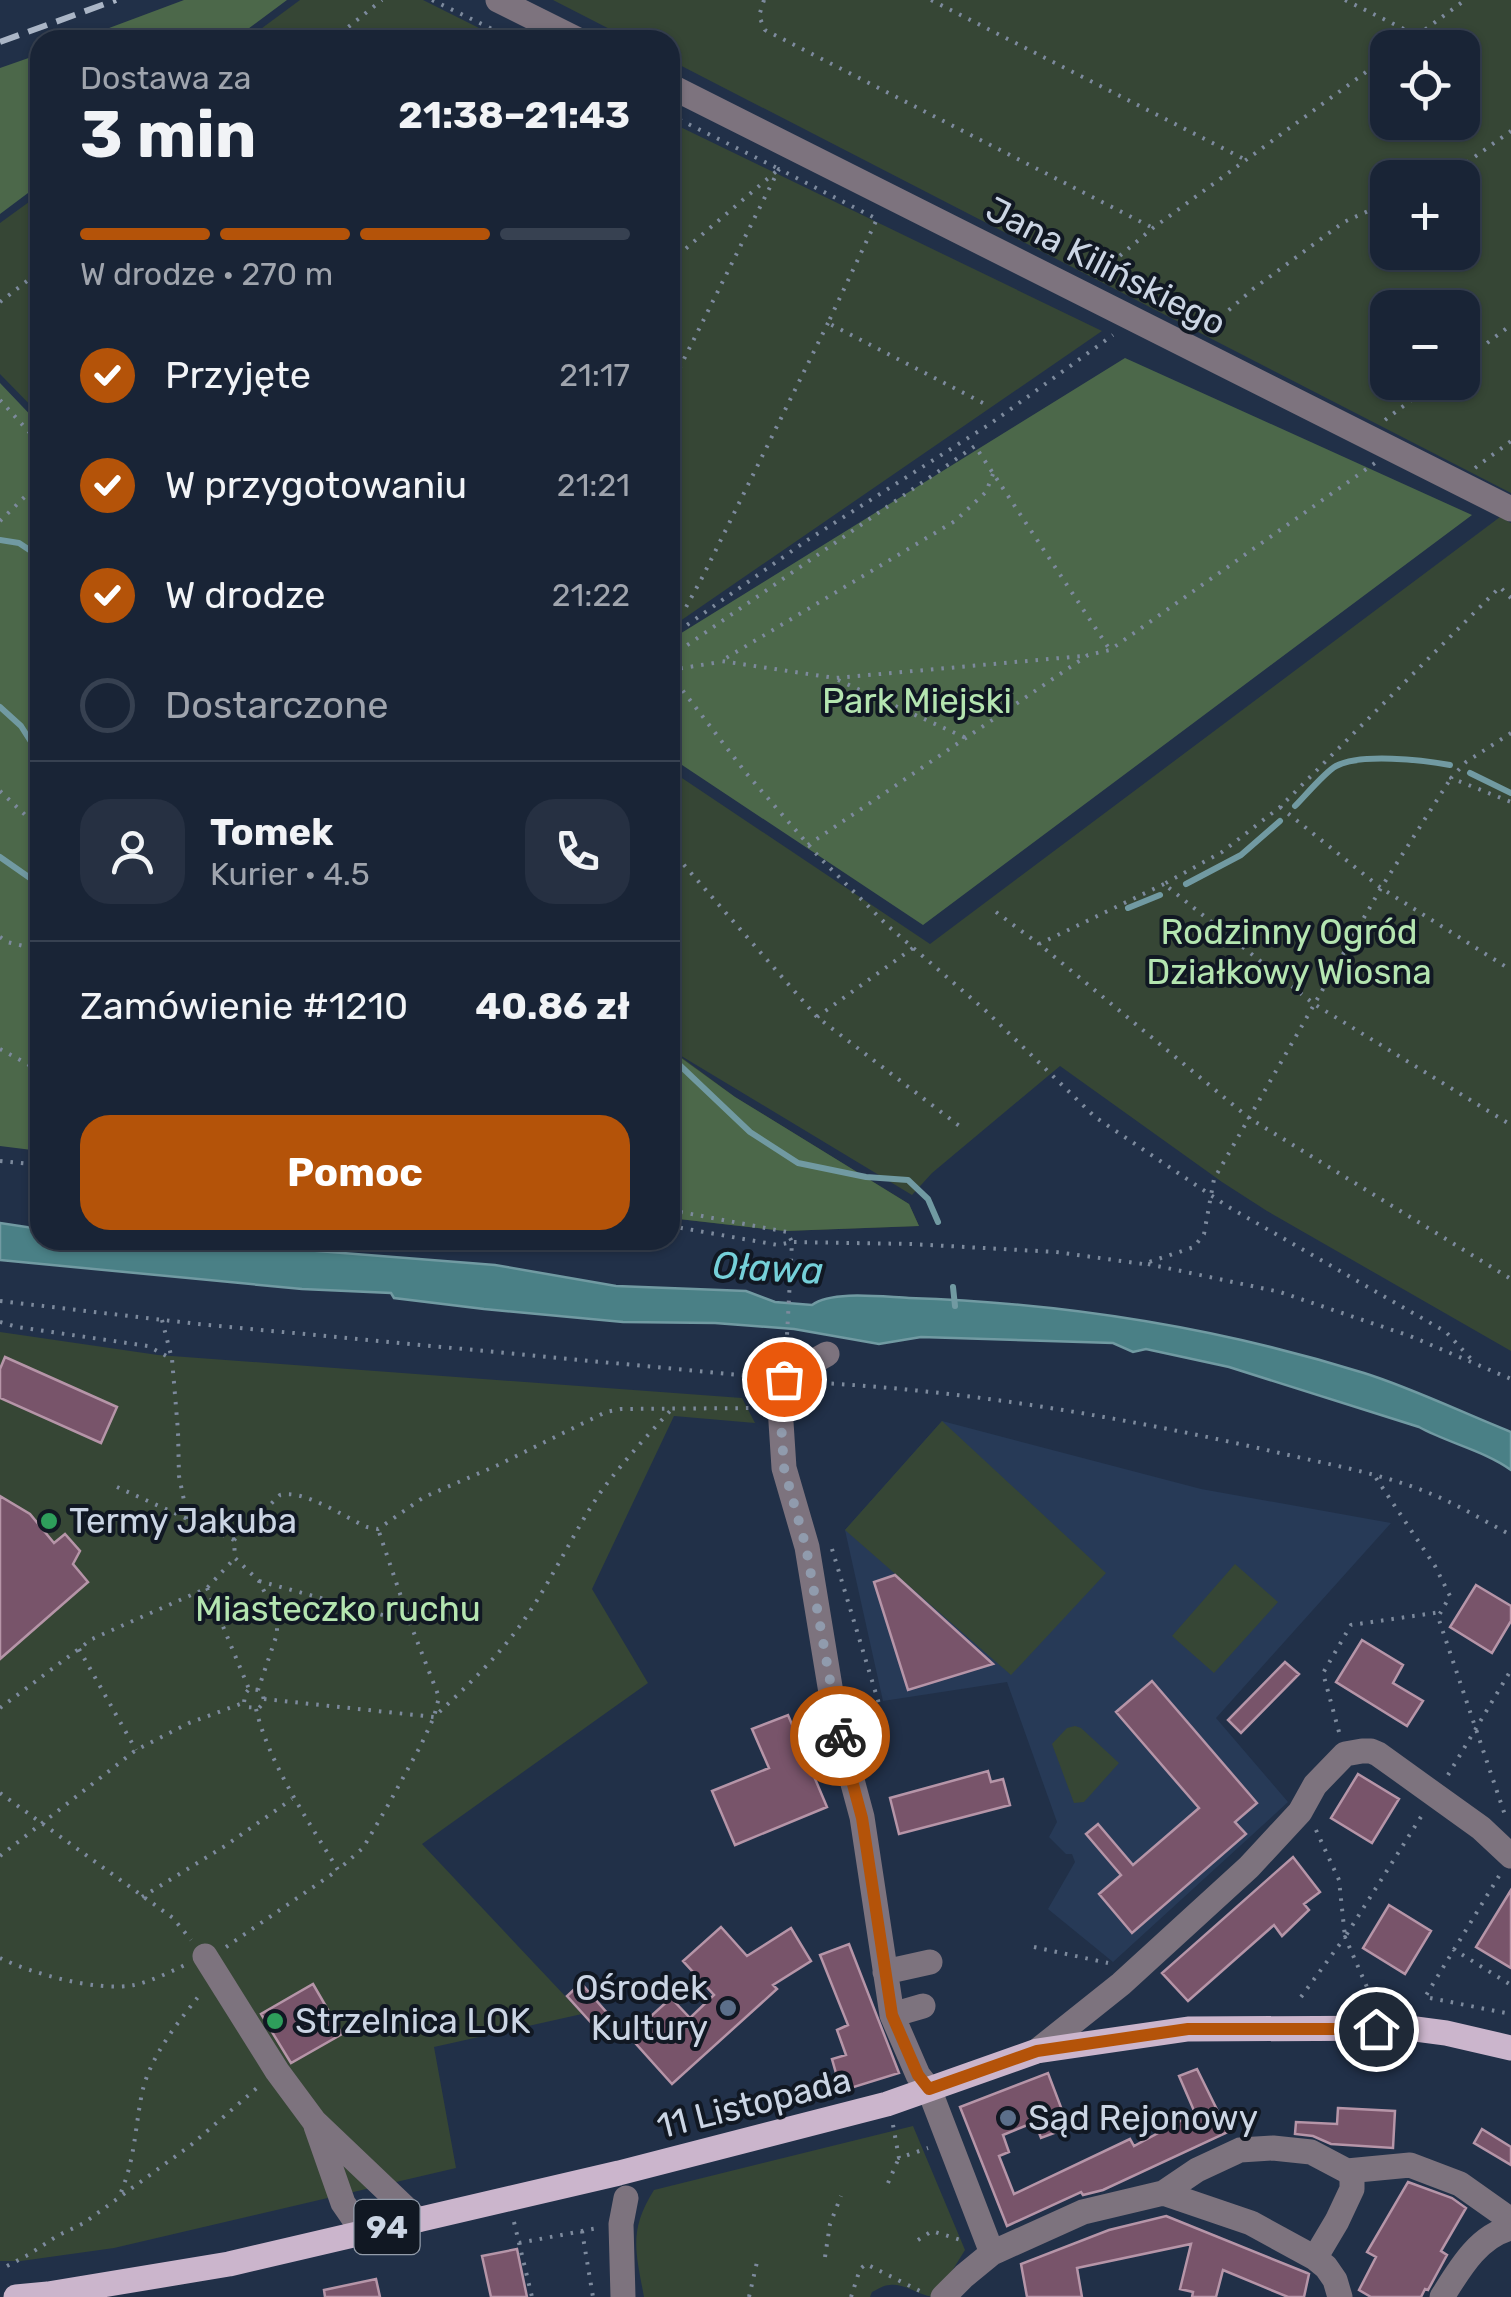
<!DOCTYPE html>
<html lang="pl">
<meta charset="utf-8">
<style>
:root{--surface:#192436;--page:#263042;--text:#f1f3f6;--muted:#9fa4ad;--line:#374151;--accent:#b45309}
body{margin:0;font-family:Rubik,sans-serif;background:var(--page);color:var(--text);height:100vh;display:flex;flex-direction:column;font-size:38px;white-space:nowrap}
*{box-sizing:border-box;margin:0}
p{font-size:32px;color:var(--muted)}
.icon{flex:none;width:55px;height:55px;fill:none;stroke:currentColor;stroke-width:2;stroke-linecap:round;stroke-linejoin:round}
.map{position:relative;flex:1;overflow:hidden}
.details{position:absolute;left:30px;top:30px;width:650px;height:1220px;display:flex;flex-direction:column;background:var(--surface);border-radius:30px;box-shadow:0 2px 8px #0004,0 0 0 2px var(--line)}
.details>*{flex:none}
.fabs{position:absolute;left:1370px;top:30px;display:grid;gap:20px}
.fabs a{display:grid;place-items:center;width:110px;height:110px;border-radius:20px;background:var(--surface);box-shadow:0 2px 8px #0004,0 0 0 2px var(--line);font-size:50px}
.pin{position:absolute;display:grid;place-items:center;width:85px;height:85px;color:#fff;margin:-42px;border:5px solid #fff;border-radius:50%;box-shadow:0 2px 10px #0007}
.courier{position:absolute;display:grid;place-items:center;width:100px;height:100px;margin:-50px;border:8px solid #b45309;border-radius:50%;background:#fff;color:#222;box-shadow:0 2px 12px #0007}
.summary em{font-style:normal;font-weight:700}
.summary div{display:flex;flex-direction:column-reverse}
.summary{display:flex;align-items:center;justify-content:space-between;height:170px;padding:0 50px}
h1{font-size:65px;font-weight:700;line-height:75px}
.bar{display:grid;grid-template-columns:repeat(4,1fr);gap:15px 10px;align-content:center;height:120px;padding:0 50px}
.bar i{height:12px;border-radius:8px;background:var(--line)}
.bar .active{background:var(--accent)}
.bar p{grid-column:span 4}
.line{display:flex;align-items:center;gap:25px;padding:0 50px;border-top:2px solid var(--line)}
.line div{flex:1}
.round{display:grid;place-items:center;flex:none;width:105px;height:105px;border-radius:30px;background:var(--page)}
ol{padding:0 50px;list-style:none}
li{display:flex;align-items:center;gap:30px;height:110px}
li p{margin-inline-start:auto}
li .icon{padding:10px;border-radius:50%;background:var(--accent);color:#fff;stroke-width:4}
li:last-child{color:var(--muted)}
li i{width:55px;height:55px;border:5px solid var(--line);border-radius:50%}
.primary-button{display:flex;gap:20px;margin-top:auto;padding:20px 50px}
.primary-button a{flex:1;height:115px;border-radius:30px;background:var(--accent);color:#fff;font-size:40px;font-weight:700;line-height:115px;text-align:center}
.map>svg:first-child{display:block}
.built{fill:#273a57}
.green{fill:#364635;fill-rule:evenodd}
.forest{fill:#4c684a}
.water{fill:#4a8086;stroke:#719aa2;stroke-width:2.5}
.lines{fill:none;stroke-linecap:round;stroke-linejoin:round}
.stream{stroke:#719aa2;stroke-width:6}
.building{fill:#78546a;stroke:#b695a8;stroke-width:2.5}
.path{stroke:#7d8a9d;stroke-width:4;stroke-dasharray:2.5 8;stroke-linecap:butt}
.minor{stroke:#7d737e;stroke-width:25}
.major{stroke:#cbb5cc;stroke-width:25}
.rail{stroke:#aab5c6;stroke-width:6;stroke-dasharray:20 10;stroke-linecap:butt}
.done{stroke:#909bad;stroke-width:10;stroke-dasharray:0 18}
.route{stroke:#b45309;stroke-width:12}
.leisure-dot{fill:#2e9e5b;stroke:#111823;stroke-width:4}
.service-dot{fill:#5c6f8a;stroke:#111823;stroke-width:4}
.labels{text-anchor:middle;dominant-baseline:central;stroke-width:8;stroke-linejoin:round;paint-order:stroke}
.shield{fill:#111823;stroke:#939caa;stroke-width:2.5}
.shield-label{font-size:32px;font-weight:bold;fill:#cbd5e4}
.street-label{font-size:35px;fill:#cbd5e4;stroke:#111823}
.park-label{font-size:35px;fill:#b4e5b0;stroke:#111823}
.poi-label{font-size:35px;fill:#cbd5e4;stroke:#111823;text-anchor:start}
.water-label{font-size:38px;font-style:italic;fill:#75d0d9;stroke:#111823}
</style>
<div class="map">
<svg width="1511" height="2297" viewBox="0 0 1511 2297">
<rect width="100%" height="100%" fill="#213048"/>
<path class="built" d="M942,1421l259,68 190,34 -175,195 72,84 -175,160 -65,-53 27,-47 -3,-8h-6l-17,-17 8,-15 -50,-140 -124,19 -38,-171z"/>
<path class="green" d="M300,0h123l80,40h-257z
M553,0h958v493l-841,-433v-20h-39zM1388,48h74v74h-74zM1388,178h74v74h-74zM1388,308h74v74h-74z
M670,122l432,209 -432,297z
M40,194v221l-40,-41v-151z
M1500,517l11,6v828l-244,-140 -45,-29 -162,-116 -128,107 -20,22 -239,-144 62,46 174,107 10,22 -134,5 -115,-13v-448l260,174z
M0,1332l158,23 584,43 13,25 -81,-7 -82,173 56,94 -226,161 160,170 -148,33 22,121 -342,80 -93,13h-21z
M942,1421l164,152 -95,102 -166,-145z
M1235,1564l43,38 -64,71 -42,-37z
M1075,1726l6,2 38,35 -35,39 -10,1 -22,-59 15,-16z
M913,2126l52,124 -29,47c-16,0 -30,-14 -46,-12 -6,0 -12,4 -18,7l-2,5h-226c-8,-44 -16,-66 10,-107z"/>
<path class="forest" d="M184,0h103l-54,40h-156z
M40,54v130l-40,30v-146z
M1125,358l347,157 -549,410 -253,-168v-117z
M0,383l40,42v726l-40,-5z
M670,1050l65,47 174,107 10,22 -134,5 -115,-13z"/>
<path class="water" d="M0,1223l40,6v11h139l316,25 121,21 130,5 29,11 37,3c20,-15 72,-8 97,-7 154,5 307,29 455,75 48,15 99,40 147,59v38c-26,-19 -63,-27 -92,-43l-190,-60 -83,-18 -13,3 -20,-9 -192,-6 -42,7 -85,-15 -79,-6 -92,-1 -139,-13 -90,-11 -3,-5 -89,-4 -302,-29z"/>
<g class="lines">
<path class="stream" d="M0,540l19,3 21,14
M0,707l21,19 19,30
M1470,773l41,20
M1295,806c10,-10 30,-34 41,-40 25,-13 86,-6 114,-1
M0,857l30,21 10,3
M1186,884l55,-29 39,-34
M1128,908l32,-13
M670,1056l80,76 48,31 68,14 42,3 20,19 10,23
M953,1287l2,19"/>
</g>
<path class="building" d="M5,1357l112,50 -16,36 -101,-45v-29z
M0,1496l30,18 24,29 11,-9 15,17 -7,13 15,18 -88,77z
M895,1575l98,89 -85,26 -34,-108z
M1476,1585l35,21v15l-19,32 -42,-26z
M1362,1640l41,25 -10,18 30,18 -16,25 -71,-44z
M1285,1662l14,12 -58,59 -13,-13z
M1152,1681l105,122 -22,19 11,12 -114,99 -33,-39 22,-19 -35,-41 12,-10 35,41 66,-57 -83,-96z
M788,1715l39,92 -92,38 -23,-54 57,-23 -17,-39z
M988,1771l3,11 12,-3 7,26 -111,29 -9,-36z
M1358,1774l41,25 -27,44 -41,-25z
M1293,1857l27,35 -16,12 5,6 -27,26 -8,-11 -86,76 -26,-28z
M1511,1890v78l-35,-21z
M1389,1905l42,26 -26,43 -42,-26z
M721,1927l26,29 44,-28 20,33 -38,24 4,4 -105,95 -43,-48 42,-38 19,20 24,-23 -31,-34z
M849,1944l50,129 -58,18 -9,-32 14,-4 -9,-25 11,-5 -28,-70z
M581,1983l27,31 -13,13 -28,-31z
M313,1984l29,50 -51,29 -30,-49z
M1197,2069l31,63 -125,58 -20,5 -2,-3 -74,34 -47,-119 88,-34 14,37 -11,4 6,18 -16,6 -6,-16 -32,13 6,17 -10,4 15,38 116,-55 4,7 61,-33 -16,-37z
M1338,2108l57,3 -2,37 -62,-4 -18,-8 -18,-2 1,-12 41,2z
M1482,2129l29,18v18l-37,-22z
M1408,2182l44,16 14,10 -25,43 6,4 -19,35 -3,-1 -4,8h-50l-12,-7 17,-33 -9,-5z
M1166,2216l141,57 2,1 -5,23h-16l-65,-27 -7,27h-24l1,-5 -13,-3 11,-45 -114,24 5,29h-55l-6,-33 88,-34z
M517,2249l10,48h-36l-9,-41z
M376,2279l4,18h-55l-1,-7z"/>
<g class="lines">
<path class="path" d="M432,0l83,40
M764,0l-5,16 6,14 388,198
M931,0l315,160
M1345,0l71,35
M332,40l50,-40
M1400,48l65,-48
M670,115l109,54 -109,93
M1439,178l20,-10 52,-37
M1100,279l4,-10 49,-41 235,-172
M0,302l40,-31
M1205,331l48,-42 91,-67 44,-20
M1462,362l49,-37
M670,387l109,-218 98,50 -49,104 157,81
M0,400l40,44
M1385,420l50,-38
M1475,468l36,-27
M993,474l-7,18 -31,29 -234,140 114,17 248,-22
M0,521l40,-39
M1511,598l-11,-11 -220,220 -58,45 -58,32 150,120 197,121
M670,620l15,-11 18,-33 125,-253
M670,637l136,-96 184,-117 123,-89
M670,657l305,-211 135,204
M670,670l50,-8
M670,674l76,99 73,84 69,69 98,85 109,106 132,89 219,126 27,29
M838,680l128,58
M1511,733l-45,29 -15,16 60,24
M0,791l40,38
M1280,807l101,81 130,82
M808,845l280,-190 22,-5 265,-187
M670,849l147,168 145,111
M1164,884l-125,60 210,174 262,161
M996,912l43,32
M0,937l7,5 33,8
M817,1017l96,-69
M0,1049l40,22
M0,1161l40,4
M670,1192l9,19 -9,-8
M670,1210l117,22 5,10 -6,112
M670,1226l108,19 14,-3 119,2 145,8 87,12 51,-17 10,-13 10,-55 167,-291 70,-110
M1148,1264l132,28 130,44 101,43
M0,1301l198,23 563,53
M162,1320l10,39
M0,1322l17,5 131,19 24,13 6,72 1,45 9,44
M821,1383c149,8 299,34 446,67 53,13 111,22 162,43 28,11 55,28 82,42
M1376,1478l59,88 15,30 -12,21 68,201
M117,1487l117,53
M832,1549l48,158 -25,6
M259,1581l149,41
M207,1588l42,101
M79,1649l57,101
M258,1690l-9,-1 -4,5 -1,9 3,4 12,1 5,-6 -1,-7 -5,-5 19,-56v-17l-18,-36 -24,-23 -1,-18 46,-45c24,-6 64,22 87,32l11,2 46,-32 74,-32 108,-53 15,-3 135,-1
M264,1699l170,18c30,-28 61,-57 85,-90 31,-42 52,-91 81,-134 21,-29 46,-56 71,-83
M0,1708l92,-69 115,-51 27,-29
M256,1709c13,55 53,113 82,161l25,-22 24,-41 34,-62 13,-28 5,-20 -29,-74 -32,-94
M1339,1732l-16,-59 28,-48 90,-13
M1448,1775l63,-105
M0,1793l173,125 18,22
M1316,1830l23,50 6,57 79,-125
M0,1856l136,-106 53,-27 54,-20
M1499,1876l-74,121 86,17
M142,1897l83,-51 67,-47
M226,1947l112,-77
M1034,1947l74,16
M1453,1949l58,36
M0,1958c33,16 98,34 134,27 18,-4 36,-13 53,-21
M1301,1997l44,-60 25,57
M893,2125l6,33 29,-10
M888,2183l10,-23
M121,2192c14,-33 14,-64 21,-99 8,-37 37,-72 60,-101
M514,2222l18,75
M582,2231l11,66
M918,2240l14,-9 32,10
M519,2243l79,-15
M825,2257l5,-33 11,-28
M7,2266l21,-11 29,-19 27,-13 107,-78 67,-58
M749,2297l8,-35
M851,2297l9,-28 6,-5 58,29"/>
<path class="minor" d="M498,0l80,40
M670,86l841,423
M784,1379l-4,28 4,61 23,79 28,170 27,100 30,198 26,60 11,14 63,164
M782,1392l29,-29 16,-9
M205,1956l72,115 37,50 104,99
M885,1972l45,-10
M892,2015l31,-9
M1037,2051l84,-67 128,-117 51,-55 15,-27 30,-31 17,-3h9l7,3 103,74 30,28
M316,2126l27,77 20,29
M1347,2171l63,-6 50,19 51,36
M1163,2193l88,30 64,35 11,9 9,13 5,17
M623,2297l-2,-73 5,-26
M943,2297l21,-21 28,-23 91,-41 80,-19 34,-23 43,-20 33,-2 38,4 36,19 5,6v12l-15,32 -22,37
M1442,2297c17,-27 36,-61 69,-69"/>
<path class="major" d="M16,2297l32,-3 181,-30 390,-91 268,-69 150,-53 151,-22 220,-1 38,5 65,15"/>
<path class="rail" d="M0,42l116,-42"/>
</g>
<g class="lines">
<path class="done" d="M784,1379l-4,28 4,61 22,79 34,189"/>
<path class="route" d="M840,1736l22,82 30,197 26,60 11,14 108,-38 151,-22h188"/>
</g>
<g class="leisure-dot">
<circle cx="49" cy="1521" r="10"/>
<circle cx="275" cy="2021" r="10"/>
</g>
<g class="service-dot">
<circle cx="728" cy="2008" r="10"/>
<circle cx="1008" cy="2118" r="10"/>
</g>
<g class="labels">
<rect class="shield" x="354.5" y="2200" width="65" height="54" rx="8"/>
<g class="shield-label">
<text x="387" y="2227">94</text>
</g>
<g class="street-label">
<text transform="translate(1106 266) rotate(27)">Jana Kilińskiego</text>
<text transform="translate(754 2103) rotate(-14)">11 Listopada</text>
</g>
<g class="park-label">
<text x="917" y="701">Park Miejski</text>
<text x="1289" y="932">Rodzinny Ogród<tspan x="1289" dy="40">Działkowy Wiosna</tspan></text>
<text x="338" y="1609">Miasteczko ruchu</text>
</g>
<g class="poi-label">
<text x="69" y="1521">Termy Jakuba</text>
<text x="708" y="1988" text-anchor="end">Ośrodek<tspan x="708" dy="40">Kultury</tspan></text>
<text x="295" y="2021">Strzelnica LOK</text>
<text x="1028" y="2118">Sąd Rejonowy</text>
</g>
<g class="water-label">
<text transform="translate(768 1268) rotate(3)">Oława</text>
</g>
</g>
</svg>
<div class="fabs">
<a><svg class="icon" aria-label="locate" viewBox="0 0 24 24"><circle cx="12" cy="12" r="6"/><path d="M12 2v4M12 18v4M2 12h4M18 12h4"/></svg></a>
<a>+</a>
<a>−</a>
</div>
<div class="pin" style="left:784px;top:1379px;background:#ea580c"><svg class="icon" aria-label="bag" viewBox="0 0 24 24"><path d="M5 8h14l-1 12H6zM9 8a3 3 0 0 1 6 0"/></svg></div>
<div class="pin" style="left:1376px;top:2029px;background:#1f2937"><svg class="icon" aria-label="home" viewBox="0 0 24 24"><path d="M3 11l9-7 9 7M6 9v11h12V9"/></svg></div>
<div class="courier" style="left:840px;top:1736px"><svg class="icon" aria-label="bike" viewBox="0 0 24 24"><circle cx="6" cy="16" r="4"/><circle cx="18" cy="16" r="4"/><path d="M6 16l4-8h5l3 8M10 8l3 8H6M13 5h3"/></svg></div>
<section class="details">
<div class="summary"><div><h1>3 min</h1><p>Dostawa za</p></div><em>21:38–21:43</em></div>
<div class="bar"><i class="active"></i><i class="active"></i><i class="active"></i><i></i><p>W drodze · 270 m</p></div>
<ol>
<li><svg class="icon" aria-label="check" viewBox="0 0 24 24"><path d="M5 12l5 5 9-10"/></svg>Przyjęte<p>21:17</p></li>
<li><svg class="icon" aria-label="check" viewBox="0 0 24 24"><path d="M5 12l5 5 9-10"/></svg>W przygotowaniu<p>21:21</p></li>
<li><svg class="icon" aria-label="check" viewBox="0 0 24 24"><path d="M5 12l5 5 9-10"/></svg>W drodze<p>21:22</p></li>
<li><i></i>Dostarczone</li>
</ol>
<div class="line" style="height:180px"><a class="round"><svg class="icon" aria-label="person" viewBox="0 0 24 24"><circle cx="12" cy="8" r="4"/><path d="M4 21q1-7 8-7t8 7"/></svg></a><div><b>Tomek</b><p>Kurier · 4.5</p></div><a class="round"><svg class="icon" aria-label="phone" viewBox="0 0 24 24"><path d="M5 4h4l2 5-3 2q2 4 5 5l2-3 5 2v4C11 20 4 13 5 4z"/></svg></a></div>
<div class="line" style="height:130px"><div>Zamówienie #1210</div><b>40.86 zł</b></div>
<div class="primary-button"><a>Pomoc</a></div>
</section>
</div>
